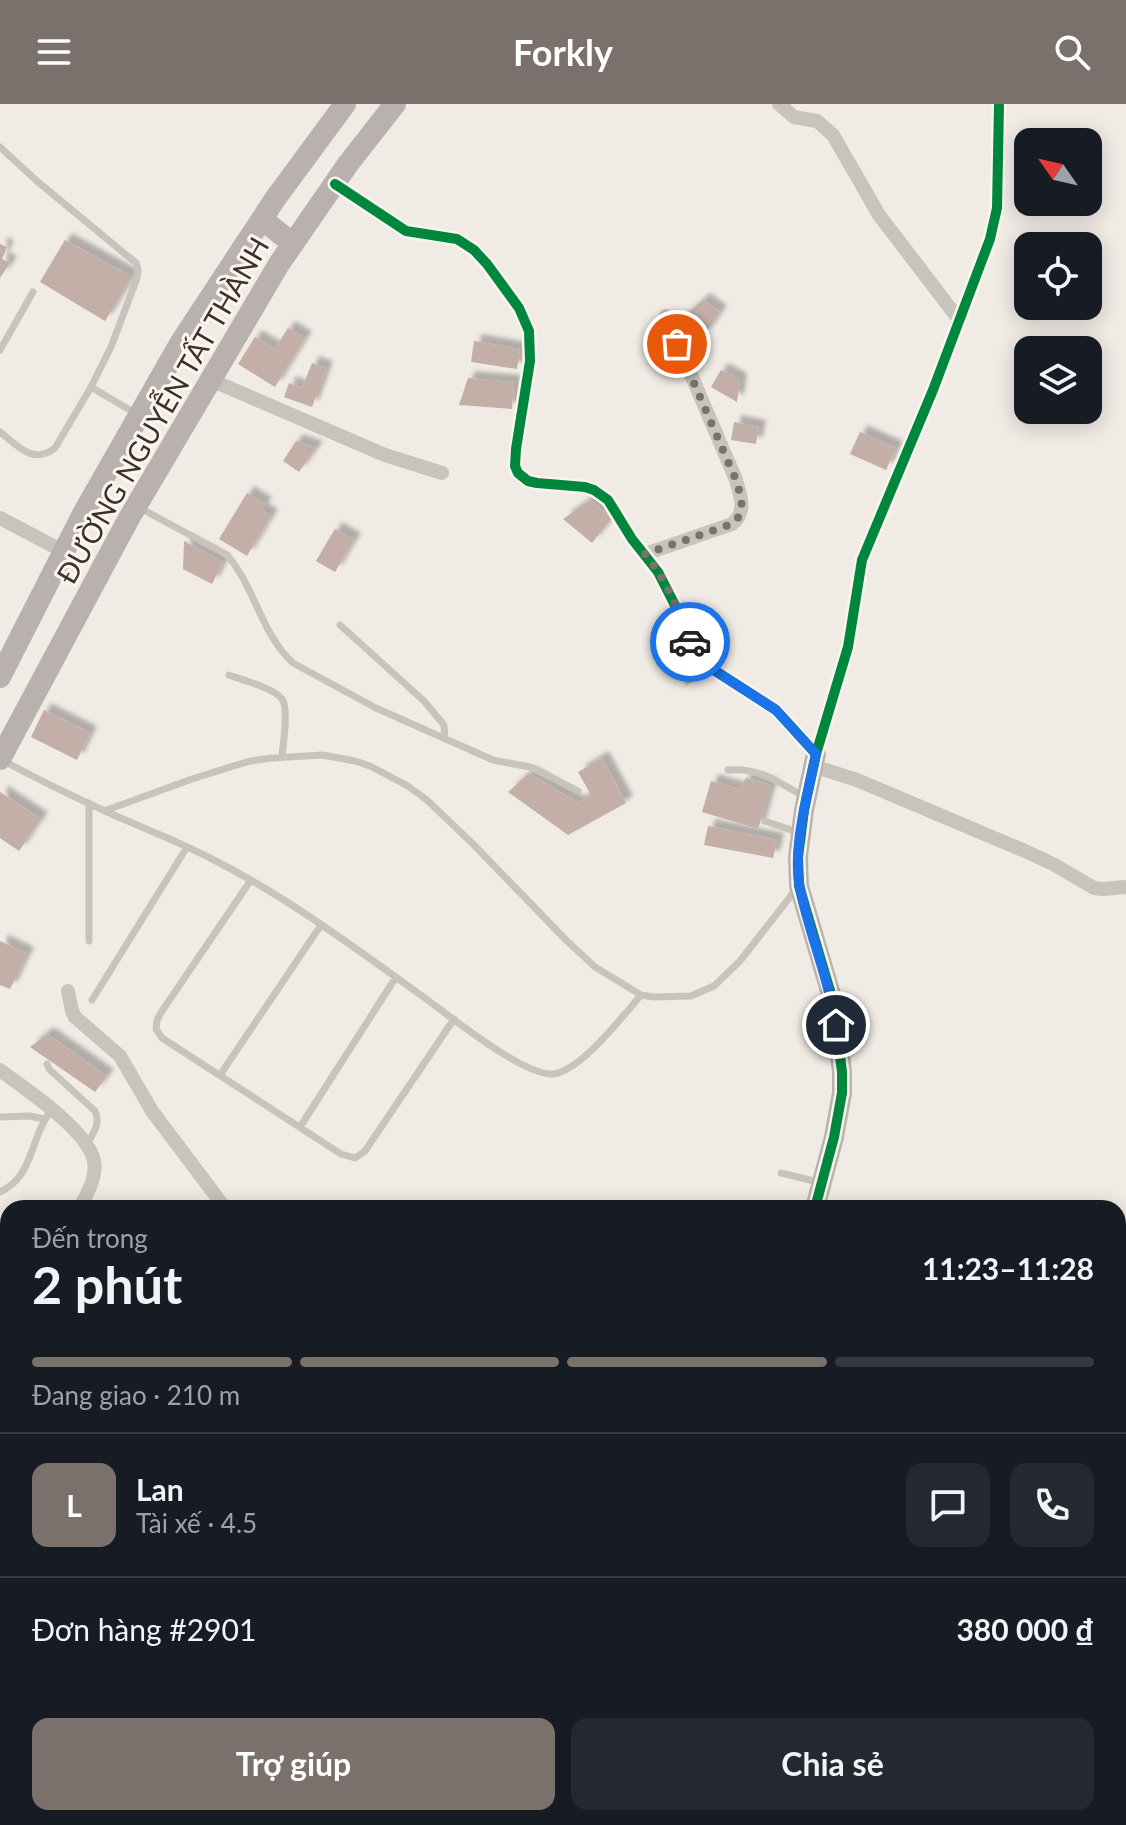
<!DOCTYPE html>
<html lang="vi">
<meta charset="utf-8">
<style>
:root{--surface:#171b24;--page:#242831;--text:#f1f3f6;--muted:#9ea1a6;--line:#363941;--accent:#7a716c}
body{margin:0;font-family:Lato,sans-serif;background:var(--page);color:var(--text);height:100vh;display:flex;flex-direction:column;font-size:30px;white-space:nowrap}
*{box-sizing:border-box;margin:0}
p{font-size:26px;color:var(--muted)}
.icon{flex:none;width:44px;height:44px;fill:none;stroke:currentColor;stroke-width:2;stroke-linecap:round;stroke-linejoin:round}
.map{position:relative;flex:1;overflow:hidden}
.side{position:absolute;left:0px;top:1096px;width:1126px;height:626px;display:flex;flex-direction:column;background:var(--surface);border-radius:24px 24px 0 0;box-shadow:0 4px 20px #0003}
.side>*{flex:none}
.needle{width:52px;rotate:304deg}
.fabs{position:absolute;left:1014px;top:24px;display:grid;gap:16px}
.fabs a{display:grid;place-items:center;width:88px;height:88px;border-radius:16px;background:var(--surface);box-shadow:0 4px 20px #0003;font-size:40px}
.pin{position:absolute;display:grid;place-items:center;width:68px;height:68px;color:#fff;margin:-34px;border:4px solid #fff;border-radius:50%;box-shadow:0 2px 8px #0007}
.courier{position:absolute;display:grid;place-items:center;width:80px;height:80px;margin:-40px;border:6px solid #1a73e8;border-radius:50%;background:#fff;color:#222;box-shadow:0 2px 10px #0007}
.summary em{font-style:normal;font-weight:700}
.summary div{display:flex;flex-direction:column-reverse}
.summary{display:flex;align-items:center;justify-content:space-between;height:136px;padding:0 32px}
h1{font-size:52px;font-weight:700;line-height:60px}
.bar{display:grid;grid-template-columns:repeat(4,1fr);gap:12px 8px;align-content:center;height:96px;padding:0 32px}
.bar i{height:10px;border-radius:6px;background:var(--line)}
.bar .active{background:var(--accent)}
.bar p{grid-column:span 4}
.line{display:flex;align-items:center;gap:20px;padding:0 32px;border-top:2px solid var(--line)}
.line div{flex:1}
.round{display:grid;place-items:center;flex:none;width:84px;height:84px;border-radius:16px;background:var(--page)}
.button{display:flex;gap:16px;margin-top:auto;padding:16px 32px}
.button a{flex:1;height:92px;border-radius:16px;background:var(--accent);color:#fff;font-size:32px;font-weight:700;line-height:92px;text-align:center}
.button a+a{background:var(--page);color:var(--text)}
header{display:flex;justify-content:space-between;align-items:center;height:104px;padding:0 32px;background:var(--accent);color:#fff;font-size:36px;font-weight:700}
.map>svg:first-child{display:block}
.building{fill:#c3afa7;filter:url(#shadow)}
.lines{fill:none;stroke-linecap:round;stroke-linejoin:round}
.lane{stroke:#c9c3be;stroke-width:7}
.street{stroke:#c9c3be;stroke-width:14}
.secondary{stroke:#bab3ae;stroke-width:20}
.primary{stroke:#b8b1ad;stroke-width:22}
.cycleway-casing{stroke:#fbf5ee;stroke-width:15}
.cycleway{stroke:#00873e;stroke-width:10}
.done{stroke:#7a716c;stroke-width:8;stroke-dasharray:0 14.4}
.route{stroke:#1a73e8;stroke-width:10}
.labels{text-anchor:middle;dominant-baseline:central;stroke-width:6;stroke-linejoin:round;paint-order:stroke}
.street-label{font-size:28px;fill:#3b302b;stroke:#fbf5ee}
</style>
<header><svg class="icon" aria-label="menu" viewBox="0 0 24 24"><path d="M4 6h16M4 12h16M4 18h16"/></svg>Forkly<svg class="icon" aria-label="search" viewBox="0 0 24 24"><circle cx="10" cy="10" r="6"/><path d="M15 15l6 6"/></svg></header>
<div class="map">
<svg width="1126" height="1721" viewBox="0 0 1126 1721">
<defs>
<filter id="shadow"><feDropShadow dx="7" dy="-7" stdDeviation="2" flood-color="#0004"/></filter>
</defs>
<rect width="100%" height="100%" fill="#f0ebe5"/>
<path class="building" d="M65,136l67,37 -27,44 -65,-39z
M0,140l7,3 -5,12 8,4 -10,15z
M703,196l17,12 -16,24 -24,-16z
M288,224l17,10 -30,49 -37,-23 17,-27 20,12z
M474,237l46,8 -3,20 -46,-7z
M312,259l14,5 -14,39 -28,-10 5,-14 13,5z
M721,266l19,10 -3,22 -26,-15z
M468,274l46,4 -2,27 -53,-4z
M734,318l25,5 -3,17 -25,-4z
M860,328l36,16 -10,22 -36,-16z
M296,337l20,7 -17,24 -16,-11z
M247,389l18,11 -4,6 10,6 -24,40 -28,-17z
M590,396l22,18 -20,25 -29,-24z
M335,425l19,11 -19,32 -19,-11z
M184,437l39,21 -11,22 -29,-15z
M44,606l46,23 -13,27 -46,-23z
M602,654l24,45 -58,32 -60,-43 21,-19 48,30 14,-8 -13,-23z
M746,674l25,7 -13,44 -56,-17 9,-31 28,8z
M0,688l41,27 -22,32 -19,-13z
M708,722l69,14 -4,18 -69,-13z
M0,837l27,13 -17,35 -10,-4z
M47,930l60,42 -12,16 -65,-45z"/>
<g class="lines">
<path class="lane" d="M0,43l38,35 98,81 2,6 -1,9 -26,69 -20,40
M0,246l33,-58
M0,328c18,14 33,33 55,16l36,-61 44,26
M138,403l89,48c28,32 34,79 66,108l83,45 117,52 37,7 15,7 33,17
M340,521l84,76 20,24 1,14
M229,571c13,5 45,13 53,24 7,9 1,46 0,58
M687,577l22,-13
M2,656c33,18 68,35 103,51 35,16 71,29 105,47 74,37 141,87 208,135 27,19 103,82 134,81 27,-1 71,-58 89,-79
M728,666c29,-3 51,12 75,26
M89,699v138
M104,707l88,-32 58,-18 22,-3 50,-3 33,6 15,5 38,20 20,15 46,44 92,95 29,27 46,28 12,2 38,-1 23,-10 26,-25 57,-73
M765,717l32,11
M251,776l-89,131 -5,9 -1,9 6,9 179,116 14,4 10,-7 89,-132
M92,896l95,-153
M47,960l2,5 46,42c6,12 -2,23 -8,33
M220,971l101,-150
M0,1013l30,-1 14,3
M300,1023l96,-150
M781,1069l37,9
M0,1088c35,-16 29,-55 52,-82"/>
<path class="street" d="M779,0l15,13 23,4 16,14 46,80 81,106
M335,80l71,47 51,8 17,11 13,14 32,44 10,23 1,30 -14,88 -1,17 3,7 10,8 9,2 48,4 9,3 14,10 24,39 26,33 23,45 11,29 11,17 73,47 40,44
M211,276l174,75 57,18
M0,414l63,33
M645,450l87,-30c15,-12 9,-27 4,-44l-70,-164
M816,650l32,-107 14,-87 71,-170 57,-151 7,-31 2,-104
M813,662l44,14 168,71 28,13 41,24 9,1 23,-2
M68,887l4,20 3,6 45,39 32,55 73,97
M0,966c25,19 88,60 94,91 3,15 -7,35 -15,47
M0,1159l8,-2
M1118,1332l8,1"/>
<path class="secondary" d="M815,1104l19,-71 8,-44v-21l-9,-71 -34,-115 -1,-29 6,-47 12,-56
M611,1714l1,7"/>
<path class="primary" d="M262,115l31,25
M0,573l84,-165 97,-170 94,-143 70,-95
M0,655l128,-239 151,-256 69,-100 47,-60"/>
<defs>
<path id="cycleway" d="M335,80l71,47 51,8 17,11 13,14 32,44 10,23 1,30 -14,88 -1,17 3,7 10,8 9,2 48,4 9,3 14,10 24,39 26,33 23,45 11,29 11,17 73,47 40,44
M815,1104l19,-71 8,-44v-21l-9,-71 -34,-115 -1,-29 6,-47 12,-56 32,-107 14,-87 71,-170 57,-151 7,-31 2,-104"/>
</defs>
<use href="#cycleway" class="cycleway-casing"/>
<use href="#cycleway" class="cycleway"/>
</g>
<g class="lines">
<path class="done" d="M677,240l59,136c5,17 11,32 -4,44l-87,30c21,25 34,58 45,88"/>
<path class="route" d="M690,538l13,21 73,47 40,44c-8,39 -24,95 -16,134 9,46 29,90 36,137"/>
</g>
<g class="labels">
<g class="street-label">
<text transform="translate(162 306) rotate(-60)">ĐƯỜNG NGUYỄN TẤT THÀNH</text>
</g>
</g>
</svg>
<div class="fabs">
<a><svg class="needle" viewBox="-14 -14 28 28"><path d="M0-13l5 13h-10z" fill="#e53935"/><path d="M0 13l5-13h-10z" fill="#9ea1a6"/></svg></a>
<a><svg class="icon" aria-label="locate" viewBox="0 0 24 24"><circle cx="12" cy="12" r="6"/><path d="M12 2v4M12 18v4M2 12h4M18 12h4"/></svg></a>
<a><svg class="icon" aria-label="layers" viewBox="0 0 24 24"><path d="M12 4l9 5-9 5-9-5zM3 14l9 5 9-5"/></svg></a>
</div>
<div class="pin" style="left:677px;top:240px;background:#ea580c"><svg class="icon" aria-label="bag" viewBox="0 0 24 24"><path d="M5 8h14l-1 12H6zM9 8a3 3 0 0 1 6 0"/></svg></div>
<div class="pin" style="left:836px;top:921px;background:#1f2937"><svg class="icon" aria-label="home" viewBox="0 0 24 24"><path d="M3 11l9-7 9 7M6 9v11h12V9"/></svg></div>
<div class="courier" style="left:690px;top:538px"><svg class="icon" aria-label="car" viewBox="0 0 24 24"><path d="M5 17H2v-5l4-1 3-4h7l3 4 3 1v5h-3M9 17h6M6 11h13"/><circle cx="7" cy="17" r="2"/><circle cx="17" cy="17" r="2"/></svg></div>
<section class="side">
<div class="summary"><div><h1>2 phút</h1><p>Đến trong</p></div><em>11:23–11:28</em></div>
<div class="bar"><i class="active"></i><i class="active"></i><i class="active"></i><i></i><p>Đang giao · 210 m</p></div>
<div class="line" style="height:144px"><b class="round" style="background:var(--accent);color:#fff">L</b><div><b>Lan</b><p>Tài xế · 4.5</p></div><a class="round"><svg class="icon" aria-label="chat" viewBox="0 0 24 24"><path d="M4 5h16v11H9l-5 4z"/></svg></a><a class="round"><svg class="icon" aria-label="phone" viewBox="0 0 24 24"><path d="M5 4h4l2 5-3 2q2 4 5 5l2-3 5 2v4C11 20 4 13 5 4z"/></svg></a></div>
<div class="line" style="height:104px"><div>Đơn hàng #2901</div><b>380 000 ₫</b></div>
<div class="button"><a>Trợ giúp</a><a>Chia sẻ</a></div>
</section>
</div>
